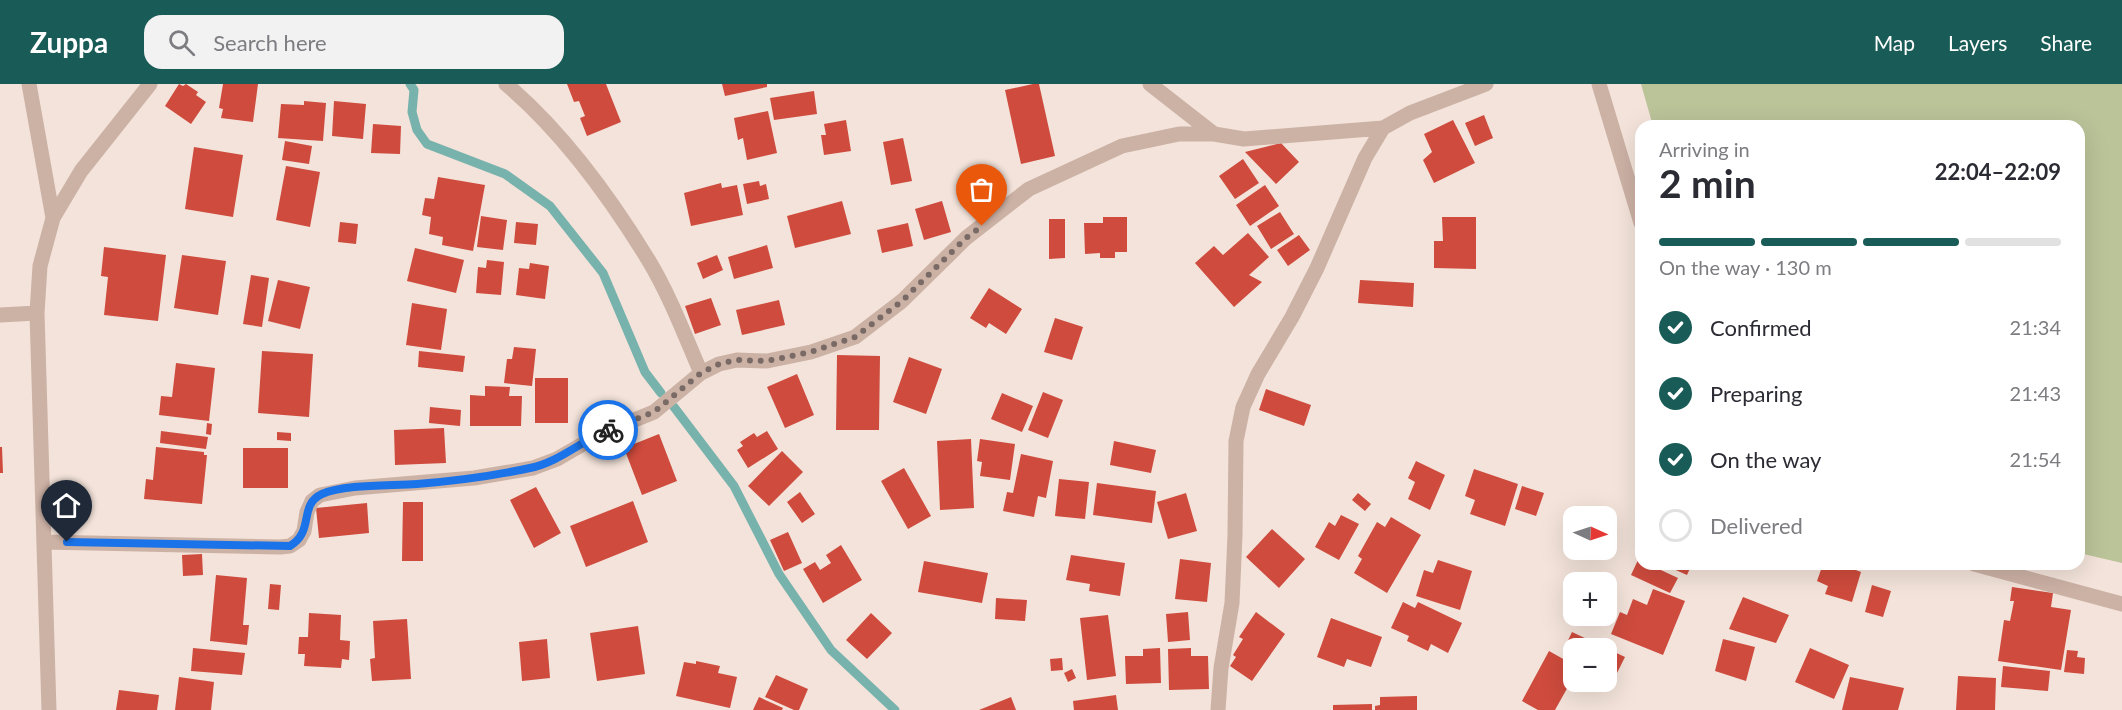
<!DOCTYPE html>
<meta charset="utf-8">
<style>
:root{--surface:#fff;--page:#f2f2f3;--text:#2b2b33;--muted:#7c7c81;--line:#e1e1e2;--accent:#195b56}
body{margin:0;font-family:Lato,sans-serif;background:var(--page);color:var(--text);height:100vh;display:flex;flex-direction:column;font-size:22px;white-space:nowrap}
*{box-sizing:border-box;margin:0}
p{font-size:20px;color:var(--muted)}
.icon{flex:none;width:33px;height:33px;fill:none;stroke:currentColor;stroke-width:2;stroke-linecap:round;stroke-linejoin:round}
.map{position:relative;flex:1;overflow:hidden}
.side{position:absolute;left:1635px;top:36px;width:450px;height:450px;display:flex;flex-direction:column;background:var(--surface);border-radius:18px;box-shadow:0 6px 24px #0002}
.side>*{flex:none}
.needle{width:39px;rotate:93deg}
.fabs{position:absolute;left:1563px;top:422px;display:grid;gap:12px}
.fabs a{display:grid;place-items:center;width:54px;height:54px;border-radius:12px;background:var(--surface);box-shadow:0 6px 24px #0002;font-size:30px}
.pin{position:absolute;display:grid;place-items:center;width:51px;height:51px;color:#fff;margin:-62px -26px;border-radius:50% 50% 50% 0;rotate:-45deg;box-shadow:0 0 6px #0007}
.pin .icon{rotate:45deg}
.courier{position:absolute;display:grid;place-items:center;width:60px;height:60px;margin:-30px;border:4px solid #1a73e8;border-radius:50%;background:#fff;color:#222;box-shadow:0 2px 8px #0007}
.headline em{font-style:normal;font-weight:700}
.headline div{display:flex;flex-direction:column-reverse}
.headline{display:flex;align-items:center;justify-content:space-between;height:102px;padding:0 24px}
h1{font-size:39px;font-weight:700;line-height:45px}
.bar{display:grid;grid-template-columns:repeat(4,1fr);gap:9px 6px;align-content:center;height:72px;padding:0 24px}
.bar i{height:8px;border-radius:4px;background:var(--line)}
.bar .current{background:var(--accent)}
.bar p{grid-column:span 4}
ol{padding:0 24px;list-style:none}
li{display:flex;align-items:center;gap:18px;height:66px}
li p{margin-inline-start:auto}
li .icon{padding:6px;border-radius:50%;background:var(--accent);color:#fff;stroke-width:4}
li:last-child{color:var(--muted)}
li i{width:33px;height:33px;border:3px solid var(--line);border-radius:50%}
header{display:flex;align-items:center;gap:36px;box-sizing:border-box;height:84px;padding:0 30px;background:var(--accent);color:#fff}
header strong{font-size:28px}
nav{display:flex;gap:33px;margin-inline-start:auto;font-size:21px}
.search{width:420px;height:54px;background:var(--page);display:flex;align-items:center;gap:15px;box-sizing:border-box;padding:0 21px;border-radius:18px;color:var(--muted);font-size:22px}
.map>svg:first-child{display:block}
.green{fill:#bbc399}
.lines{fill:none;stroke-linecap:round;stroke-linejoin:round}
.stream{stroke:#77b2ac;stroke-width:9}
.building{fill:#ce4b3d}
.minor{stroke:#ccb1a5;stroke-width:15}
.done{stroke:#796a66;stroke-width:6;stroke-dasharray:0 10.8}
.route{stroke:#1a73e8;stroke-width:8}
</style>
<header>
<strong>Zuppa</strong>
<div class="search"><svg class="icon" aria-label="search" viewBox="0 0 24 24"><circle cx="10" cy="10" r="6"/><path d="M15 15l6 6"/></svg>Search here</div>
<nav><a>Map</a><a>Layers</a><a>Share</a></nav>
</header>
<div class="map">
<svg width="2122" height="626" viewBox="0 0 2122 626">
<rect width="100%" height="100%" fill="#f3e3da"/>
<path class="green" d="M1641,0h481v479l-43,-10v-427h-426z"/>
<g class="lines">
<path class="stream" d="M410,0l4,6 -2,22 5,18 10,14 78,30 45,32 53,67 42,99 16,21
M674,323l60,79 45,88 52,76 64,60"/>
</g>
<path class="building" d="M179,0l4,2 3,-2 12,8 -2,3 10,7 -15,22 -26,-18z
M223,0h35l-5,38 -32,-4 2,-9 -4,-1z
M567,0h39l15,38 -34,14 -7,-18 5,-2 -6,-15 -5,1z
M722,0h45v3l-42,9z
M1033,0h6l16,72 -34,8 -16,-74z
M814,7l3,23 -43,6 -4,-22z
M304,17l22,2 -3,38 -45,-3 3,-34 23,1z
M334,17l32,3 -3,35 -31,-3z
M768,27l9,42 -30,7 -4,-22 -5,2 -4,-22z
M1484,31l9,23 -18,8 -10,-23z
M846,36l5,31 -27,4 -3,-20h5l-2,-11z
M1453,36l22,43 -41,20 -11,-23 9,-8 -8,-18z
M373,40l28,2 -1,28 -29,-1z
M903,54l9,43 -21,4 -8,-43z
M285,57l27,5 -3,18 -27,-4z
M1281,59l18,19 -23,22 -31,-32z
M194,63l49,8 -10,62 -48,-8z
M1243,75l16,24 -24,16 -16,-23z
M286,82l34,6 -10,55 -34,-7z
M438,93l47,8 -12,66 -31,-6 1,-8 -14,-3 2,-17 -9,-2 3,-17 9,1z
M759,97l1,5 6,-2 3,15 -22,5 -4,-20z
M721,99l1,5 15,-3 6,30 -52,11 -7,-33z
M1265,101l14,21 -29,20 -14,-21z
M842,117l9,33 -56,14 -8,-32z
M942,117l9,31 -27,8 -9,-31z
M1280,128l14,22 -23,15 -14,-23z
M481,132l26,4 -4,30 -26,-3z
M1103,133h24v35h-12v6h-15v-5l-15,1 -1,-31h19z
M1442,133h34v52l-42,-1v-27h9z
M1049,135h16v39l-16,1z
M340,138l18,2 -2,20 -18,-2z
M516,138l22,2 -2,21 -22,-2z
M908,139l5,23 -31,7 -5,-23z
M1248,149l21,24 -20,18 13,7 -28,25 -39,-44 19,-17 9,9z
M1299,151l11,15 -22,16 -11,-16z
M767,161l6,23 -39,11 -6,-22z
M104,163l62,8 -8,66 -54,-6 4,-38 -7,-1z
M415,164l49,12 -8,33 -49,-12z
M182,171l44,6 -8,54 -44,-7z
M717,171l6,15 -20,9 -6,-16z
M487,176l17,2 -3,33 -25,-2 2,-26 8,1z
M530,179l19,3 -4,33 -29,-4 3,-27 10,1z
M251,191l18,3 -7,49 -19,-3z
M278,196l32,7 -10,42 -32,-8z
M1360,196l54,3 -1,24 -55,-4z
M989,204l33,21 -16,25 -17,-11 -3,5 -16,-10z
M711,214l10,27 -26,9 -10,-28z
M779,216l6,25 -43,10 -6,-25z
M412,219l35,6 -6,41 -35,-5z
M1055,234l28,9 -11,33 -28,-8z
M514,263l22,2 -4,37 -28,-3 3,-24h5z
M262,267l51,3 -4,63 -51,-4z
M419,267l46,5 -2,16 -45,-5z
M837,271l43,1 -1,74h-43z
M909,273l33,12 -16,45 -33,-12z
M176,279l39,5 -6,53 -50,-6 2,-19 11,1z
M797,290l17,41 -29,13 -18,-41z
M535,294h33v45h-33z
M485,302l25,1 -1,9h13l-1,30h-51v-31l15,1z
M1266,305l45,16 -7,21 -45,-16z
M1043,308l20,8 -15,38 -20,-8z
M1002,309l31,13 -11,26 -31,-13z
M430,323l31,3 -1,16 -31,-3z
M207,339l5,1 -1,11 -5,-1z
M444,344l2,35 -51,2 -1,-35z
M161,347l47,6 -2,12 -46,-6z
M767,347l11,18 -30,19 -11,-18 6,-4 -3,-4 14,-9 3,4z
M277,348l14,1v8l-14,-1z
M659,350l18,47 -35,14 -18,-47z
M971,355l3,69 -34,2 -3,-69z
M980,355l35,5 -5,36 -30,-4 2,-14 -5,-1z
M1114,357l42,9 -5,23 -41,-8z
M0,363h2l1,26h-3z
M156,363l48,5v3h3l-5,49 -58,-5 2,-20 7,1z
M243,364h45v40h-45z
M782,367l21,21 -34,34 -21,-20z
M1021,370l32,7 -7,37 -8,-2 -4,21 -31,-6 4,-19 6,1z
M1416,377l29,14 -15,35 -22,-11 7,-17 -7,-4z
M904,384l27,48 -23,13 -27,-48z
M1474,385l44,15 -13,42 -35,-12 5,-14 -10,-4z
M1059,395l30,3 -4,37 -30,-3z
M1097,399l59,8 -4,32 -59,-8z
M1522,402l22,7 -8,23 -21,-7z
M536,403l25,46 -27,15 -24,-48z
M800,408l15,22 -13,9 -15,-21z
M1186,409l11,38 -29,8 -11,-37z
M1358,409l13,11 -6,7 -13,-11z
M633,417l15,41 -62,25 -16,-41z
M403,418h20v59h-21z
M367,419l2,30 -50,5 -3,-30z
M1341,431l18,9 -20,36 -24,-13 14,-25 6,4z
M1391,433l30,18 -34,58 -33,-20 8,-14 -4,-3 19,-34 8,5z
M1272,445l33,30 -26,29 -33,-31z
M788,448l14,31 -18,8 -14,-31z
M841,461l21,35 -39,23 -20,-34 12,-7 5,8 11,-7 -5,-8z
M202,470l1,21 -20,1 -1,-21z
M1071,471l54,8 -5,33 -31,-5 1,-7 -24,-4z
M1180,475l31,4 -4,39 -32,-3z
M1438,476l34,11 -12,39 -44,-14 8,-26 9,3z
M1638,476l3,1v3h7l30,14 -8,15 -39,-18z
M924,477l64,12 -6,30 -64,-11z
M1662,480h30l-5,11z
M1823,480h17l21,8 -9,30 -27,-8 3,-8 -11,-5z
M216,491l31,3 -4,47h6l-2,20 -37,-4z
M270,500l11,1 -2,25 -11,-1z
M1872,501l19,6 -8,26 -18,-5z
M2012,503l41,6 -2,14 20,3 -10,60 -63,-9 6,-41 6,1 4,-20h-4z
M1653,505l32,12 -22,54 -52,-21 9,-22 7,3 6,-16 14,6z
M1743,513l46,18 -13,28 -47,-14z
M996,514l31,2 -2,21 -30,-2z
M1403,518l12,6 3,-6 44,21 -14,30 -17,-9 -3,7 -21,-10 2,-5 -18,-8z
M1188,528l2,28 -22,2 -2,-28z
M1256,528l29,22 -33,47 -22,-15 6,-9 -3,-2 10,-16 -4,-2z
M309,529l32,2 -1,25 10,1 -1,19 -7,-1 -1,9 -37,-2 1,-12h-7l1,-17h9z
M871,529l21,20 -25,26 -21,-19z
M1108,531l8,61 -29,4 -7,-62z
M1331,534l51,19 -11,30 -24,-8 -3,8 -27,-10z
M407,535l4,60 -39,2 -2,-22 5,-1 -2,-37z
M638,542l7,48 -48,7 -7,-48z
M1572,548l53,25 -9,18 -10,-5v-22h-32v6l-10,-5z
M547,555l3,39 -28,3 -3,-39z
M1723,555l32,8 -9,34 -31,-10z
M193,564l52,5 -3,22 -51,-4z
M1160,564l1,35 -35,1 -1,-28h18v-7z
M1191,564v8h17l1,33 -40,1 -1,-41z
M1810,564l39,17 -15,34 -39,-17z
M2067,566l11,1 -1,6 8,1 -1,16 -20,-2z
M1549,567l25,14v11l-19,34h-17l-16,-9z
M1062,574l1,12 -12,1 -1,-12z
M696,577l24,5 -2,7 19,4 -7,31 -54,-12 8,-34 12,2z
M2003,582l47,5 -2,20 -47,-4z
M1072,585l4,9 -8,4 -4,-9z
M776,591l32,14 -9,21h-5l-29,-13z
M1958,592l38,2 -1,32h-39z
M179,593l35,5 -3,28h-36z
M1850,593l54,11 -6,22h-56z
M119,606l40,5 -2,15h-41z
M1116,611l2,15h-44l-1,-9z
M1417,612v14h-42v-4l5,-1v-8z
M759,613l24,11 -1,2h-29z
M1011,613l5,13h-37z
M1372,620v6h-39v-5z"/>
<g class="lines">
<path class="minor" d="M29,0l24,134
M506,0c58,49 104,113 143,177 21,35 36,75 52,112
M1150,0l64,50 30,5 139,-11
M1599,0l42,139
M0,231l37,-2
M44,458l236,5 10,-1 9,-6 5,-9 3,-19 5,-11 8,-6 35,-7 119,-10 59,-10 24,-9 43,-25 54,-22 47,-39 18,-9 18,-4 30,1 44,-9 44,-15 47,-36 64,-63 63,-49 93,-43 57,-12h35
M1974,480l148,40
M49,626l-12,-397 3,-47 13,-48 28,-47 69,-87
M1218,626l3,-42 11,-65 3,-68 1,-94 7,-34 15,-33 34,-57 25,-49 48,-110 18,-30 27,-15 76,-29"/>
</g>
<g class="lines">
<path class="done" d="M608,346l46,-18 47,-39 18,-9 17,-4 31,1 44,-9 44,-15 47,-36 64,-63 16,-12"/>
<path class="route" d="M67,458l223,4c25,-15 8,-41 32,-52 22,-10 69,-8 95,-10 38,-3 76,-8 113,-16 29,-6 51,-27 78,-38"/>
</g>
</svg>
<div class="fabs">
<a><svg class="needle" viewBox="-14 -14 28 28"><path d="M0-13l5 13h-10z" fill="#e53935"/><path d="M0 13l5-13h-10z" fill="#7c7c81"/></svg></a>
<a>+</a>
<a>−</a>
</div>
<div class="pin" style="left:982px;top:142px;background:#ea580c"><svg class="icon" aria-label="bag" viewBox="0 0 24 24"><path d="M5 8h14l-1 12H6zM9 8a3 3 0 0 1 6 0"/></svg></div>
<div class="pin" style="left:67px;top:458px;background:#1f2937"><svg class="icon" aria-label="home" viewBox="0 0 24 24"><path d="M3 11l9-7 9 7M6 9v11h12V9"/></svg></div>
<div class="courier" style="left:608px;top:346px"><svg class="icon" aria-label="bike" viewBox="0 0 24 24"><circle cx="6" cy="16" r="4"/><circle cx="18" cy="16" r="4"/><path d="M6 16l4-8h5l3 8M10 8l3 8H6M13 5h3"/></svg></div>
<section class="side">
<div class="headline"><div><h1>2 min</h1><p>Arriving in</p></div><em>22:04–22:09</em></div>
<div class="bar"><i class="current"></i><i class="current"></i><i class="current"></i><i></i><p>On the way · 130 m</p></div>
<ol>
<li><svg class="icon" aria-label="check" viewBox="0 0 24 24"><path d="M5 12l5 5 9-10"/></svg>Confirmed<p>21:34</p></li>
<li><svg class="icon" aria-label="check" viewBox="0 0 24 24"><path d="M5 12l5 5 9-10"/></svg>Preparing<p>21:43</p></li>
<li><svg class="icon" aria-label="check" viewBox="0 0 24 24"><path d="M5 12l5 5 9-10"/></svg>On the way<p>21:54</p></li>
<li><i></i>Delivered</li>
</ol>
</section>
</div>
